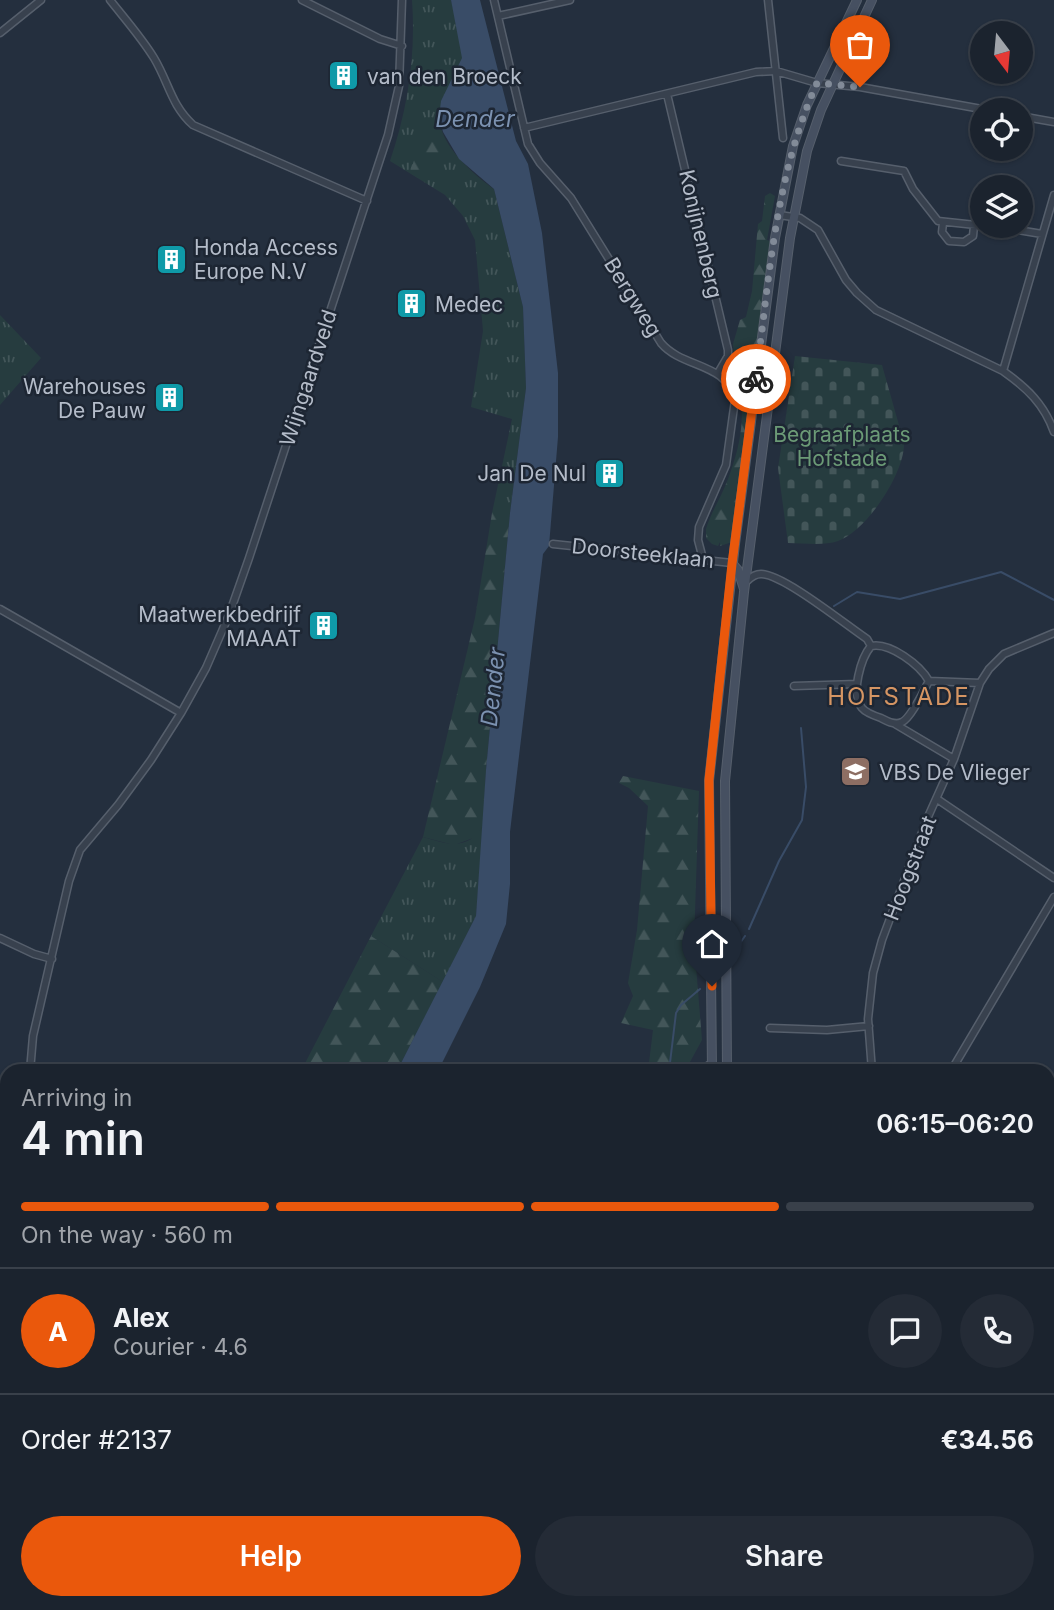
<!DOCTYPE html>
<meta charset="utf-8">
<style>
:root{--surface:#1b232e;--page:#242b36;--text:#f1f3f6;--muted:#a0a4aa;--line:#39404a;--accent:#ea580c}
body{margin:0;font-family:Inter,sans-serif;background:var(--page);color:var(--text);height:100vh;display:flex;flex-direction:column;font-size:26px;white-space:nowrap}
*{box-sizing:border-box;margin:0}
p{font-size:23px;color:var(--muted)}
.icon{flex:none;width:38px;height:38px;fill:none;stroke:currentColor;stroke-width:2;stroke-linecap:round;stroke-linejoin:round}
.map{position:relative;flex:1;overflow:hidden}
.details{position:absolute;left:0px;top:1064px;width:1055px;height:546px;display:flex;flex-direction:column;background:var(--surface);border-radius:21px 21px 0 0;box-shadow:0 2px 5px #0004,0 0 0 2px var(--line)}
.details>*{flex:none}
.needle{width:46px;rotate:164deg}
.fabs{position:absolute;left:970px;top:21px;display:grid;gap:14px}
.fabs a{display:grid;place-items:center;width:63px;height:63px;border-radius:50%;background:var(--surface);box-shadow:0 2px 5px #0004,0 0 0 2px var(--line);font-size:35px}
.pin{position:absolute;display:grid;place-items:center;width:60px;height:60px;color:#fff;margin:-72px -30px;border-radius:50% 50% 50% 0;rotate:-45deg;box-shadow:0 0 7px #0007}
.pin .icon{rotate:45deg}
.courier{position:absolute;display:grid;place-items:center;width:70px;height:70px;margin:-35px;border:5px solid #ea580c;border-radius:50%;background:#fff;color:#222;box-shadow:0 2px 9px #0007}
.overview em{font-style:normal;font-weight:600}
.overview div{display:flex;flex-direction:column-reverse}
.overview{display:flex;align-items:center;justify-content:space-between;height:119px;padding:0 21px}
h1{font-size:46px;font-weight:600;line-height:52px}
.bar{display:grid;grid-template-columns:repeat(4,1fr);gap:10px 7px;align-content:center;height:84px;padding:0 21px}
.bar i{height:9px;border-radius:5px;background:var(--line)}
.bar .selected{background:var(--accent)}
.bar p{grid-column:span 4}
.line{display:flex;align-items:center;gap:18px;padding:0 21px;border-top:2px solid var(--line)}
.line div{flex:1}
.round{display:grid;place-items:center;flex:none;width:74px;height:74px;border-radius:37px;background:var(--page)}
.primary-button{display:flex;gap:14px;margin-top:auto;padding:14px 21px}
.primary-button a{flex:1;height:80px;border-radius:42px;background:var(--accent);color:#fff;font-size:28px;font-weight:600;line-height:80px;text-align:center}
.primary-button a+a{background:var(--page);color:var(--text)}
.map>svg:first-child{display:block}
.grass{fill:url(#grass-tufts)}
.forest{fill:url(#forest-firs)}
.cemetery{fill:url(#cemetery-stones)}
.water{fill:#394c67}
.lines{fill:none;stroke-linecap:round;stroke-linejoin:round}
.stream{stroke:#394c67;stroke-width:2}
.minor-casing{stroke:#565f6c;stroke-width:9}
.tertiary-casing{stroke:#565f6c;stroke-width:10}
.secondary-casing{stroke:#565f6c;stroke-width:10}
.minor{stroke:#38414e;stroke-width:6}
.tertiary{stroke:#38414e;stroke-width:7}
.secondary{stroke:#465061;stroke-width:8}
.done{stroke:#828b98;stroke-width:7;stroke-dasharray:0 12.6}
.route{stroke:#ea580c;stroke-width:9}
.labels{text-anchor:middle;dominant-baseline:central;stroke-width:5;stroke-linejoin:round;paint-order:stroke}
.poi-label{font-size:21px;fill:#b4bcc9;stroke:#1d2633;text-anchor:start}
.street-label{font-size:21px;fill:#b4bcc9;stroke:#1d2633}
.park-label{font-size:21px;fill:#6b9a76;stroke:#1d2633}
.water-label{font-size:23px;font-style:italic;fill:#7c92b1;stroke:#1d2633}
.quarter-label{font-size:24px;letter-spacing:2px;fill:#d59563;stroke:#1d2633}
</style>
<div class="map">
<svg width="1054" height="1610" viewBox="0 0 1054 1610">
<defs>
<pattern id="grass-tufts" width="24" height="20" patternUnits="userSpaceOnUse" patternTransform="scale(1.75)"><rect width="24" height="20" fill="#263c3f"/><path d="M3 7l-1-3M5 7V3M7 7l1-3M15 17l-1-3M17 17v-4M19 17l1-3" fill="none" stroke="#435659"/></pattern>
<pattern id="forest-firs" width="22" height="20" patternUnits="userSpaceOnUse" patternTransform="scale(1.75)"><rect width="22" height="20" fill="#263c3f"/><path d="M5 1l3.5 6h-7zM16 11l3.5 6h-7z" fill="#435659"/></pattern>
<pattern id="cemetery-stones" width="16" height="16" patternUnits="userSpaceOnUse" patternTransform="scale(1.75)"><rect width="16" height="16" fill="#263c3f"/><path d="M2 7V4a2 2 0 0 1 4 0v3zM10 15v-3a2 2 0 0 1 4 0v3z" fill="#435659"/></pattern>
</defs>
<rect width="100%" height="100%" fill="#242f3e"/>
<path class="grass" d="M412,0h39c3,13 13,48 11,59 -3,20 -20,37 -22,57 -3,27 34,59 54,73l29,118 3,81 -16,125h-18l20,-94 -41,-12 12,-76 -8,-91 -12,-24 -18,-21 -55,-34c18,-53 26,-105 22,-161z
M0,315l41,43 -41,47z
M483,825l-7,91 -33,66 -72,-46 52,-99c24,7 45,15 60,-12z
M7,1456v147h53l-4,7h-56v-152z"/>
<path class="forest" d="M426,122l13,17 6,21 -27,18 -8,-5z
M770,193l5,3 -8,44 3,1 -38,301 -12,4v-4l-2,4 -6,-2 -6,-6v-9c5,-17 16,-33 22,-50 12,-32 23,-75 2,-105l4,-17 -1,-13 7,-24 6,-3 6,-26 6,-67 4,-3 3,-25z
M492,513h18l-24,257 -3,55 -7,12 -22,8 -31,-8 52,-219z
M623,776l76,15 -5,151 8,98 -17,31h-37l5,-41 -32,-7 12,-27 -5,-13 9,-53 11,-124 -19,-18 -10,-5z
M371,936l72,46 -46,89h-96z"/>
<path class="cemetery" d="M795,356l87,9 22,78c1,29 -37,88 -66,98 -14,5 -35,2 -50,2l-10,-75z"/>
<path class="water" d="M451,0h29l36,141 12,23 14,69 16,140v64l-9,109 -6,8 -33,278v52l-4,40 -26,63 -42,84h-41l79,-155 10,-146 24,-257 16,-125 -3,-81 -29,-118 -35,-30 -16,-27 -4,-15 2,-16 21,-43z"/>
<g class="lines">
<path class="stream" d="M834,606l23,-14 43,7 101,-27 53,28
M749,929l30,-68 23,-41 4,-33 -5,-59
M738,946l7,-10
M669,1071l7,-58 5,-8 19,-16
M0,1258l7,4
M23,1610l4,-7
M501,1610l4,-7"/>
<defs>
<path id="minor" d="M110,0c15,19 31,37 44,58 15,25 17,47 39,67l174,76
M302,0l78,39 22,7
M494,0l34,144 12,19 31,35 90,145c22,26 66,19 74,57l-9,65 -27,62 -1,13 5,19
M768,0l15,138
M498,16l72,-16
M0,33l41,-33
M667,94l61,256v6l-10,17
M1020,116l34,6
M524,128l232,-56 20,-1 41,12 43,4 127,23
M841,161l63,10 9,18 25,32 47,5
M779,215l21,3 18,12 28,50 11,13 19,17 127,61c24,17 41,33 51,61
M943,223l-1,9 7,9 15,1 9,-6 1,-10
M994,226l48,8
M1003,371l51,-176
M553,544l179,19
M747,581c4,-4 8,-7 14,-7 22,0 85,51 106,65l4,7
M0,609l181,104
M929,681c-5,9 -18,37 -27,41 -7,4 -15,-1 -21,-4 -6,-2 -15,-5 -19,-10 -12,-14 -1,-50 9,-62 19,-4 49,19 58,35l51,2
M794,686l63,-2
M895,724l59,35
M937,799l117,79
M0,938l34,16 18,5
M770,1028l57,2 42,-4
M30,1071l3,-35 36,-155 11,-31 38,-45 33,-45 30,-47 25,-45 23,-53 20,-57 139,-423 11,-49 3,-86
M699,1071l13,-8
M872,1071l-4,-52 5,-46 9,-33 45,-121 27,-60 26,-76 9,-14 15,-15 50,-21
M951,1071l103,-174
M0,1253l7,4
M1048,1409l6,-9
M0,1451l7,-2
M1048,1525l6,2
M1048,1549l6,-14
M337,1610l3,-7
M512,1610l4,-7
M929,1610l3,-7
M1024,1610l3,-7"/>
<path id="tertiary" d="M819,1610l3,-7"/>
<path id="secondary" d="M732,563l6,7 6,19
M712,1071l-3,-290 26,-237 40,-306 18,-92 14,-41 50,-105
M727,1071l-2,-290 19,-189 46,-354 17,-87 14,-41 51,-110
M721,1603l1,7
M737,1603v7"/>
</defs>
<use href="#minor" class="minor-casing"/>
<use href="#tertiary" class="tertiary-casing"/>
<use href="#secondary" class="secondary-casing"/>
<use href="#minor" class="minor"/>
<use href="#tertiary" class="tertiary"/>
<use href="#secondary" class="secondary"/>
</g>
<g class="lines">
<path class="done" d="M756,379c13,-99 19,-203 61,-296l43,4"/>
<path class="route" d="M712,986l-3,-206 23,-216 24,-185"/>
</g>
<defs>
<symbol id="building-square" viewBox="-11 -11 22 22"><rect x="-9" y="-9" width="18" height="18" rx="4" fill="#0f9aa8" stroke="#1d2633"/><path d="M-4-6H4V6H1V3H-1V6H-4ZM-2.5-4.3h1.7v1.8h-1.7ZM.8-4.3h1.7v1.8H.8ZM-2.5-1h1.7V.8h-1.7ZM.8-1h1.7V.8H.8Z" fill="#fff"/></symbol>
<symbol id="school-square" viewBox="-11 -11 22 22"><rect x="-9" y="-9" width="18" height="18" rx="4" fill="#8d6e63" stroke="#1d2633"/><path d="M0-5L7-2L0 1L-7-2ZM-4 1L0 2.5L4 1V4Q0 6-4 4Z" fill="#fff"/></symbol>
</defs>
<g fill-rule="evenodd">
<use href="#building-square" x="326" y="58" width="35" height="35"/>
<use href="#building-square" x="154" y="242" width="35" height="35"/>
<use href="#building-square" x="394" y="286" width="35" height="35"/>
<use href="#building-square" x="152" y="380" width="35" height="35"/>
<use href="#building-square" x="592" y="456" width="35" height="35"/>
<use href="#building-square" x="306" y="608" width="35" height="35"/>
<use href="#school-square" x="838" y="754" width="35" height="35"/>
</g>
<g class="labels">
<g class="poi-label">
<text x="367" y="76">van den Broeck</text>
<text x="194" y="247">Honda Access<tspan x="194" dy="24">Europe N.V</tspan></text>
<text x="435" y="304">Medec</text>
<text x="146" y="386" text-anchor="end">Warehouses<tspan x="146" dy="24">De Pauw</tspan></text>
<text x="586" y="473" text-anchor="end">Jan De Nul</text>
<text x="301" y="614" text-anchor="end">Maatwerkbedrijf<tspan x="301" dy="24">MAAAT</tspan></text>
<text x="879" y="772">VBS De Vlieger</text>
</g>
<g class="street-label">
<text transform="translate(701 234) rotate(77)">Konijnenberg</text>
<text transform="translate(633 297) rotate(58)">Bergweg</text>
<text transform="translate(308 378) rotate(-72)">Wijngaardveld</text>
<text transform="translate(643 553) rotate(6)">Doorsteeklaan</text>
<text transform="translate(910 868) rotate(-69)">Hoogstraat</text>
</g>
<g class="park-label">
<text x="842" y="434">Begraafplaats<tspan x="842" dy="24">Hofstade</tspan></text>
</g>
<g class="water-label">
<text x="475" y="119">Dender</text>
<text transform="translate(493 687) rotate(-84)">Dender</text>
</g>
<g class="quarter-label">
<text x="899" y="696">HOFSTADE</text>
</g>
</g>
</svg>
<div class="fabs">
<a><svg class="needle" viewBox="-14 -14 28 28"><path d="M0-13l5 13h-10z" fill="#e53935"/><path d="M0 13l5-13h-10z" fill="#a0a4aa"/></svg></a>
<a><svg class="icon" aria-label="locate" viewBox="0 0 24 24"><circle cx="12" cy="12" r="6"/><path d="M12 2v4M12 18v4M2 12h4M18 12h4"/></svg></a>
<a><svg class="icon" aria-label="layers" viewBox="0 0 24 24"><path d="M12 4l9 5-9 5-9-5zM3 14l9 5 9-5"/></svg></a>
</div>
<div class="pin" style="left:860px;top:87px;background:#ea580c"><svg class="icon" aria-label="bag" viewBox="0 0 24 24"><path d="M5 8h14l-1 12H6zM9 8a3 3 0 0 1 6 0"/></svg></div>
<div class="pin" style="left:712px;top:986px;background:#1f2937"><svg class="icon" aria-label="home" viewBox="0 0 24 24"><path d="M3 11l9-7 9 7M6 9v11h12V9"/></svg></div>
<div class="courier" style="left:756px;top:379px"><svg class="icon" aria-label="bike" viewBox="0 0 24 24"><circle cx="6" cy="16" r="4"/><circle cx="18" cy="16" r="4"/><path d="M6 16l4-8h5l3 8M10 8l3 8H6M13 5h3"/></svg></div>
<section class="details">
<div class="overview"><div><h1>4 min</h1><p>Arriving in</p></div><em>06:15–06:20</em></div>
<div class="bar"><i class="selected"></i><i class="selected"></i><i class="selected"></i><i></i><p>On the way · 560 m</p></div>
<div class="line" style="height:126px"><b class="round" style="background:var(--accent);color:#fff">A</b><div><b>Alex</b><p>Courier · 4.6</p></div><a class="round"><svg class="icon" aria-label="chat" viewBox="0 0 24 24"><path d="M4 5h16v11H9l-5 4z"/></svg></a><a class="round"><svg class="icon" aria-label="phone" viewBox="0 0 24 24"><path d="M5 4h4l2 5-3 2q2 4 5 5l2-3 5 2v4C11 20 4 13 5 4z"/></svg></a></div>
<div class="line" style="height:91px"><div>Order #2137</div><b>€34.56</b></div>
<div class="primary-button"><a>Help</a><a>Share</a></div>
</section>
</div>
